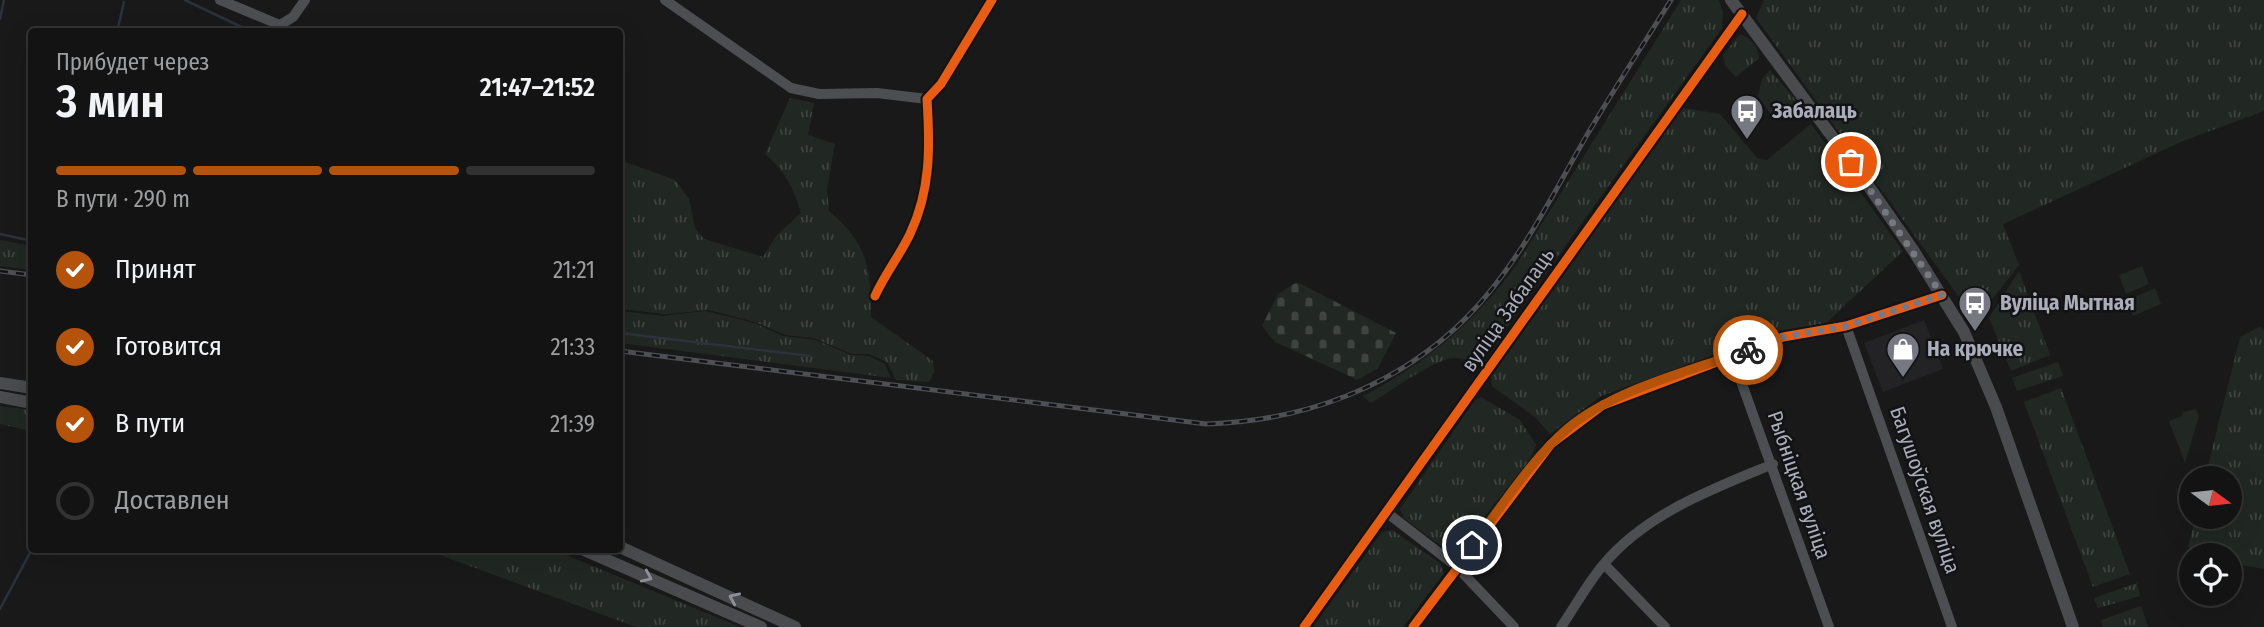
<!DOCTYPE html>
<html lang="ru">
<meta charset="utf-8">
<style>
:root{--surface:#131313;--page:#1c1c1c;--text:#f1f3f6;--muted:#9d9ea0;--line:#323233;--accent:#b45309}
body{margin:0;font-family:"Fira Sans Condensed",sans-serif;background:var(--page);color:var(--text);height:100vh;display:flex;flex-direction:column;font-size:26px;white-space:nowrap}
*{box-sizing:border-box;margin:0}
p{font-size:23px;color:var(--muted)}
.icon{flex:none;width:38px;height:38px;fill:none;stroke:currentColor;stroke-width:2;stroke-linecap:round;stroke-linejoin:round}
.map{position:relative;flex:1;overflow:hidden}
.drawer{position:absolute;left:28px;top:28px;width:595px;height:525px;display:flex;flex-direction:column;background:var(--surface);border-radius:7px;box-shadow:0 7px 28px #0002,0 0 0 2px var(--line)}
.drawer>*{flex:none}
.needle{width:46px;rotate:105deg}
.fabs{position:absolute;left:2179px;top:466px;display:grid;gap:14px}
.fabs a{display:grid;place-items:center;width:63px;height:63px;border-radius:50%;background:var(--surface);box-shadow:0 7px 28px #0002,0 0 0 2px var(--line);font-size:35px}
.pin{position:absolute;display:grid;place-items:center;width:60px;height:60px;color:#fff;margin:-30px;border:4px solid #fff;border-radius:50%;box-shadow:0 2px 7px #0007}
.courier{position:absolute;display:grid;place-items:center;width:70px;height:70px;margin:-35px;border:5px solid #b45309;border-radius:50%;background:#fff;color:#222;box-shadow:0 2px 9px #0007}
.head em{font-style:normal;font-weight:600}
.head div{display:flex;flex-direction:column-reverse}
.head{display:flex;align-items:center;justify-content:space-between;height:119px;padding:0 28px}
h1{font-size:46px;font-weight:600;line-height:52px}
.bar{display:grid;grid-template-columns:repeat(4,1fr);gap:10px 7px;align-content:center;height:84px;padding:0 28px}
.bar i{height:9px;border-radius:5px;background:var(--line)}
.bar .active{background:var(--accent)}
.bar p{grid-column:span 4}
ol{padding:0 28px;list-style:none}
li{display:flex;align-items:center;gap:21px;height:77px}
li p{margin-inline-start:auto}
li .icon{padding:7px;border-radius:50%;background:var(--accent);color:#fff;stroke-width:4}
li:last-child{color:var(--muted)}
li i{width:38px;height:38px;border:4px solid var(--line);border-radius:50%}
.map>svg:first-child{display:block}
.built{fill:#232325}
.grass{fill:url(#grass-tufts)}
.cemetery{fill:url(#cemetery-stones)}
.park{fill:#212823}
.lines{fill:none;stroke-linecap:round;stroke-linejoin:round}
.stream{stroke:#2b323b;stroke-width:2.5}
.minor{stroke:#4d4e52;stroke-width:10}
.major{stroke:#4a4b4e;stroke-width:12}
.rail-casing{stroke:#4e4f52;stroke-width:5}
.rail{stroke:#131315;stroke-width:2.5;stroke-dasharray:8;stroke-linecap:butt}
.cycleway-casing{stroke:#131315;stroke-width:13}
.cycleway{stroke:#e95d12;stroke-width:9}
.oneway{stroke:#8d909a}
.done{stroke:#777982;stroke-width:7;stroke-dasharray:0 12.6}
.route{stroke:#b45309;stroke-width:9}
.labels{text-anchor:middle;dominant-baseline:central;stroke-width:5;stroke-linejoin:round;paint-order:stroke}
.poi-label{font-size:21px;font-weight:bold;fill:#aaadba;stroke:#131315;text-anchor:start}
.street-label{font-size:21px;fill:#aaadba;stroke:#131315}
</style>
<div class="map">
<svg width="2264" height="627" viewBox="0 0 2264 627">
<defs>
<pattern id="grass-tufts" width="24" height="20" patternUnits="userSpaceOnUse" patternTransform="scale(1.75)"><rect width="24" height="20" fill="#212823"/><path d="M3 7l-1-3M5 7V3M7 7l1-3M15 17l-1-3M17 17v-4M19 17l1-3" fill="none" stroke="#3f4441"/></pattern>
<pattern id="cemetery-stones" width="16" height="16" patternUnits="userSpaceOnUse" patternTransform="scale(1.75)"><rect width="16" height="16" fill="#212823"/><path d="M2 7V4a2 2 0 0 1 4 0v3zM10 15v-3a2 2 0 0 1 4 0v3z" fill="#3f4441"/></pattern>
</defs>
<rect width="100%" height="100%" fill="#191919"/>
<path class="built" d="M1924,320l19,49 -60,23 -19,-49z"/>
<path class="grass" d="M1681,0h38l4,12 -1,16 -238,331c-13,5 -19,-2 -31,-1 -22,3 -62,33 -82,45l-8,-7c62,-32 111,-73 152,-129z
M1764,0h500v111l-81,30 -180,83 16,41 -43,55 -220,-302z
M1740,34c11,4 18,12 19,24l-23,19 -11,-12 -2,-10z
M1770,70l30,35 -4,9 -8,6 -18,-7 -12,-17 4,-17z
M790,98l24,5 -6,32 27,9 -8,45 2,22c39,33 42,57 42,106l62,44 1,12 -5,9 -33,-2 -9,-18 -18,-8h-17l-38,-16 -28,-3 -31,-13 -46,-12 -43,4 -46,-5v-149l55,20 14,19 6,29 9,11 59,18 13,-21 25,-23c-7,-25 -16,-42 -36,-59z
M1683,108l37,6 38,45 9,1 44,-36 92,127 -79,74 -53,9 -170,62 -51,38 -14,-16 -44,-32 -1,-9z
M0,240l31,6v24l-31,-4z
M2019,271l31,84 -39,16 -22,-53z
M620,311l43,5 42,-5 49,12 29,13 33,4 35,15 18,1 16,8 6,14 -271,-35z
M2259,327l5,2v240l-34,-6v-8h-35l-7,-8 8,-31h34v-38h-25l35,-141z
M2058,362l5,14 -46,15 -5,-13z
M2061,388l69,186 -37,13 -69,-185z
M1481,397l39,23 16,25 -6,14 -74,94h-6l-46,-35 -4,-9 75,-109z
M0,406l31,4v21l-31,-7z
M1392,530l48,33 4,10 -41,54h-90l69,-95z
M426,550h128l186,77h-104z
M2137,583l3,13 -42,12 -4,-10z
M2141,606l7,21h-45l-2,-7z"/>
<path class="cemetery" d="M1297,282l99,51 -18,35 -20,12 -83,-38 -13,-16 16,-32z"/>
<path class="park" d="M2142,266l7,18 -23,10 -7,-19z
M2155,288l6,16 -28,12 -7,-15z
M2196,409l3,7 -14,47 -16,-42 13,-5 1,-4z"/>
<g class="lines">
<path class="stream" d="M185,0l67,32
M0,19l4,-19
M117,32l7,-30
M0,234l32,7
M620,333l190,23
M0,609l32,-60"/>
<path class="minor" d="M220,0l60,25 13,-8 12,-17
M665,0l126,88 28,6 58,-1 50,6
M875,296c10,-22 25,-41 35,-62 21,-44 20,-88 17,-135l14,-15 51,-84
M1846,326l106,301
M1732,356l97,271
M1386,512l70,54 58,61
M1604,564l61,63
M1304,627l438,-613
M1413,627l138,-183 52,-39 180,-68 63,-11 96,-31
M1561,627c14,-20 26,-43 42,-62 43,-52 110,-76 170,-101"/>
<path class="major" d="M1731,0l134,181 48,69 51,82 32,75 77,220
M0,383l32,5
M0,397l32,6
M620,547l175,80
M584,550l177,77"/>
<defs>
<path id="rail" d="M0,271l32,4
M620,351l586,73c98,-3 192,-37 262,-108 51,-52 83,-119 119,-181 27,-46 56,-90 84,-135"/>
</defs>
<use href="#rail" class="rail-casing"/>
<use href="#rail" class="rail"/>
<defs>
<path id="cycleway" d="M875,296c10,-22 25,-41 35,-62 21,-44 20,-88 17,-135l14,-15 51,-84
M1304,627l438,-613
M1413,627l138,-183 52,-39 180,-68 63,-11 96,-31"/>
</defs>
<use href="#cycleway" class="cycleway-casing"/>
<use href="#cycleway" class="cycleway"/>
</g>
<defs><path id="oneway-chevron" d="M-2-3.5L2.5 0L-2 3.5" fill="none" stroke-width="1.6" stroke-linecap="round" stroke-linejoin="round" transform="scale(1.75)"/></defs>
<g class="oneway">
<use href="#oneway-chevron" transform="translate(647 577) rotate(24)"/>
<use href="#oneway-chevron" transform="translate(734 598) rotate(-156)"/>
</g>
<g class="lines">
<path class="done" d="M1748,350l35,-13 63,-11 96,-31 -91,-133"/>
<path class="route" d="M1472,545c30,-38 58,-84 95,-116 47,-40 124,-58 181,-79"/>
</g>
<defs>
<symbol id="bus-pin" viewBox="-11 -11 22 30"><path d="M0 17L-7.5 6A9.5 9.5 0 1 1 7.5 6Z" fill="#777982" stroke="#131315"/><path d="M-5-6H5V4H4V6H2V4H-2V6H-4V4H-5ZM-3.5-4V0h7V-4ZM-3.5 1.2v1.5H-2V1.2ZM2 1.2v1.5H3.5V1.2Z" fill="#fff"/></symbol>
<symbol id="shop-pin" viewBox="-11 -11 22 30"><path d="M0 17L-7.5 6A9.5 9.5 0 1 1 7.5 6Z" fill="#777982" stroke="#131315"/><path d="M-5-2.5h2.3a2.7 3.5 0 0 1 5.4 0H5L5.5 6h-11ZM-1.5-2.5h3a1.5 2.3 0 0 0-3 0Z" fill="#fff"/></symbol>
</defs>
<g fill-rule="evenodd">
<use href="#bus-pin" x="1728" y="92" width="38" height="52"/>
<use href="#bus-pin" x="1956" y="284" width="38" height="52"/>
<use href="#shop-pin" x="1884" y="330" width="38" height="52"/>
</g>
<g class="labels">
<g class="poi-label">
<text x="1772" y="111">Забалаць</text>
<text x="2000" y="303">Вуліца Мытная</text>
<text x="1927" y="349">На крючке</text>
</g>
<g class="street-label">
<text transform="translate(1508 310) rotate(-55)">вуліца Забалаць</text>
<text transform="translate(1799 485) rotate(71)">Рыбніцкая вуліца</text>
<text transform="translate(1925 490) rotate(71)">Багушоўская вуліца</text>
</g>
</g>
</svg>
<div class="fabs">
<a><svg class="needle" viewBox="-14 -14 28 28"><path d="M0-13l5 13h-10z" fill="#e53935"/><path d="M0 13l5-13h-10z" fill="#9d9ea0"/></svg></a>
<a><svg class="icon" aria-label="locate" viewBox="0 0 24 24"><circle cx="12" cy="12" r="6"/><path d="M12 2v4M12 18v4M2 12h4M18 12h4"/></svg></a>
</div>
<div class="pin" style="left:1851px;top:162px;background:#ea580c"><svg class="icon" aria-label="bag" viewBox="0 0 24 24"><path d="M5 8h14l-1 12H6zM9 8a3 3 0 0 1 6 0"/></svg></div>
<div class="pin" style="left:1472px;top:545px;background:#1f2937"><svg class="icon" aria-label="home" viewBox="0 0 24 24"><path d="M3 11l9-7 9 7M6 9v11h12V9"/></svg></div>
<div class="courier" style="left:1748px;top:350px"><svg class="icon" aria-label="bike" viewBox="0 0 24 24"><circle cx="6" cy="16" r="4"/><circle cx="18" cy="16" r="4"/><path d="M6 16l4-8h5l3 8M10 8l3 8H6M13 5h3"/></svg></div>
<section class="drawer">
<div class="head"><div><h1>3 мин</h1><p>Прибудет через</p></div><em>21:47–21:52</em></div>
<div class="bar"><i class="active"></i><i class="active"></i><i class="active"></i><i></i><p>В пути · 290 m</p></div>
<ol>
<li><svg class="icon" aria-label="check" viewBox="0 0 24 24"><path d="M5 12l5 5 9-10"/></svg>Принят<p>21:21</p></li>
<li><svg class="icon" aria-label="check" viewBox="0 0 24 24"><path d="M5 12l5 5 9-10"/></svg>Готовится<p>21:33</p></li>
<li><svg class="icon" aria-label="check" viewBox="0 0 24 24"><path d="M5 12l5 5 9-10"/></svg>В пути<p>21:39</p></li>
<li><i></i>Доставлен</li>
</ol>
</section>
</div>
